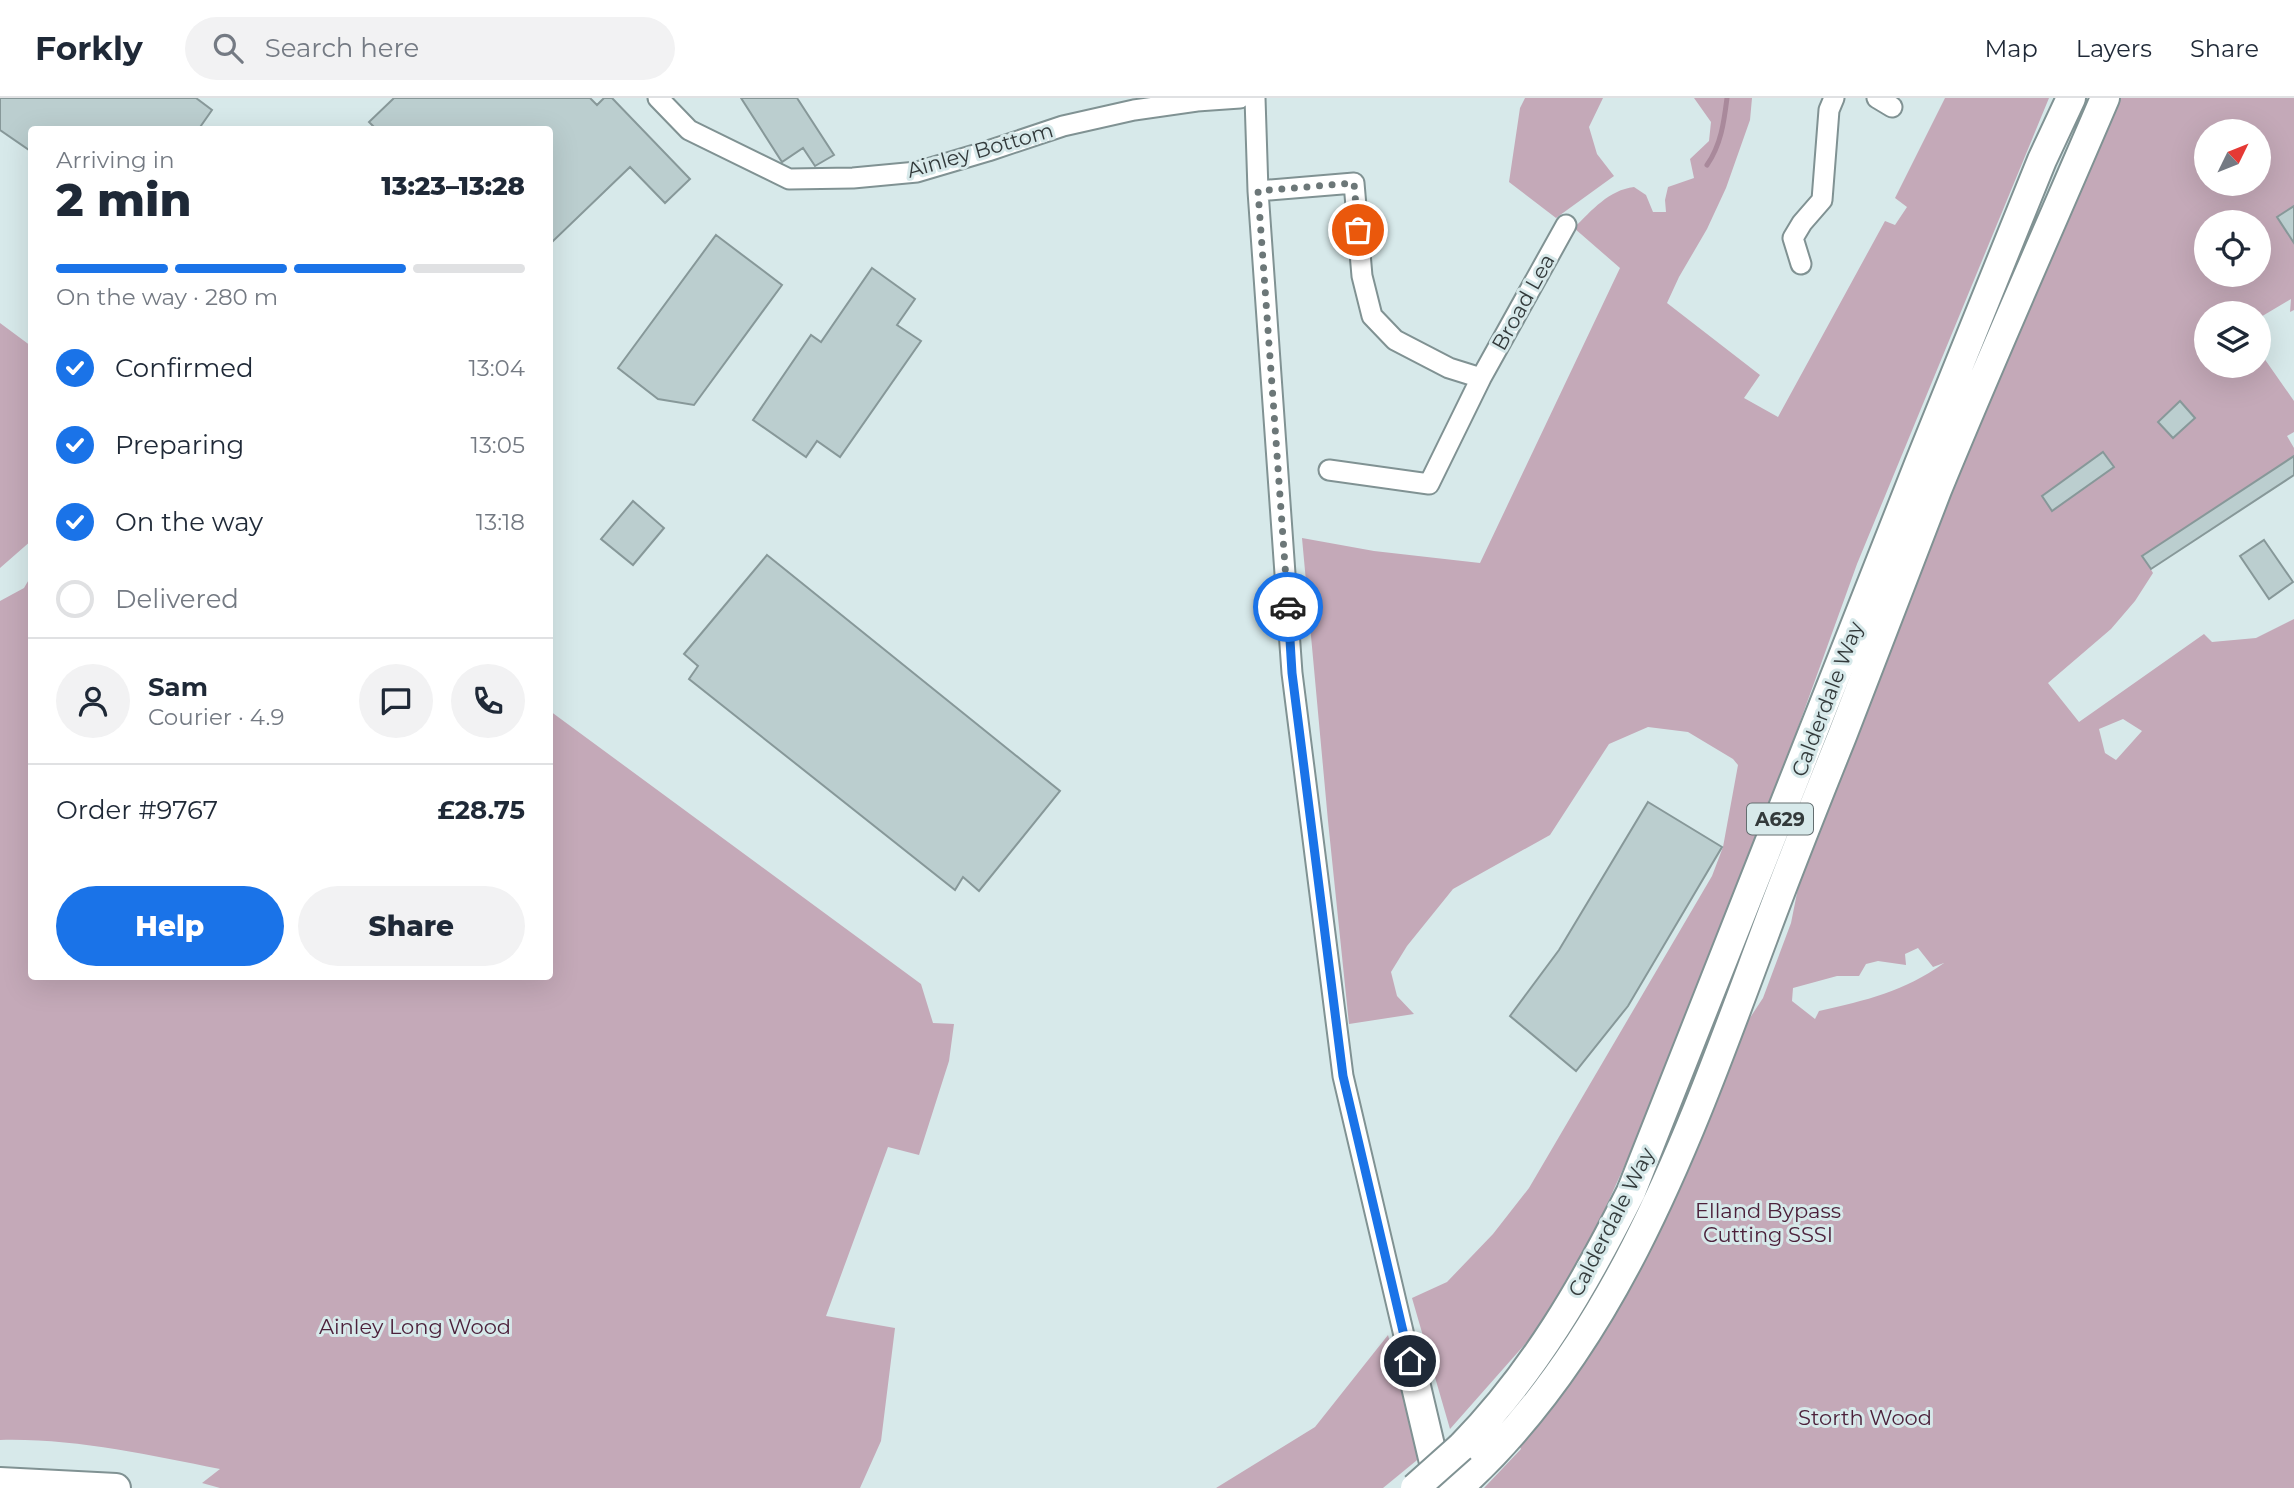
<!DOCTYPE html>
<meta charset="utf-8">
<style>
:root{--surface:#fff;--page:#f2f2f3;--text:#1f2937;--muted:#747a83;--line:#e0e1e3;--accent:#1a73e8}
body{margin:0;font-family:Montserrat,sans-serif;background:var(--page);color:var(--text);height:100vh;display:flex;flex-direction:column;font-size:26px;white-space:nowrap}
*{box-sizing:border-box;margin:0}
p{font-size:23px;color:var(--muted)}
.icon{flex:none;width:38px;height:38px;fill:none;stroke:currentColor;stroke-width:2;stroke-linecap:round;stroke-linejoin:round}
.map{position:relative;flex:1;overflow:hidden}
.panel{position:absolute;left:28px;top:28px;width:525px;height:854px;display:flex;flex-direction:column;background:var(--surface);border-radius:7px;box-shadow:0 7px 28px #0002}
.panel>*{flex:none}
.needle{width:46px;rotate:47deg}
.buttons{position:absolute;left:2194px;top:21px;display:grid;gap:14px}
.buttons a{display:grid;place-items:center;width:77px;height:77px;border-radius:50%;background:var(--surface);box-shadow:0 7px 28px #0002;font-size:35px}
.pin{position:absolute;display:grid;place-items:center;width:60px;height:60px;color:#fff;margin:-30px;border:4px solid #fff;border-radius:50%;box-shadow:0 2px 7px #0007}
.courier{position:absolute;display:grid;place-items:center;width:70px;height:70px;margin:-35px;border:5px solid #1a73e8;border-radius:50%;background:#fff;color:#222;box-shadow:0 2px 9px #0007}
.summary em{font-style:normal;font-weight:800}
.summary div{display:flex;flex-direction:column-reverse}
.summary{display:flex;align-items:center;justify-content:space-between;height:119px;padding:0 28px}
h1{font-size:46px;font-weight:800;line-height:52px}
.bar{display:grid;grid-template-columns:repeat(4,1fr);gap:10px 7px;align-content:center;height:84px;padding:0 28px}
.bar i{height:9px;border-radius:5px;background:var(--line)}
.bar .current{background:var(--accent)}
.bar p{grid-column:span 4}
.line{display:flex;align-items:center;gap:18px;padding:0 28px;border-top:2px solid var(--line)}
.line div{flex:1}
.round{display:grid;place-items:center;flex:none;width:74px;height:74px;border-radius:37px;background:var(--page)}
ol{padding:0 28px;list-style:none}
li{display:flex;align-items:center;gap:21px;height:77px}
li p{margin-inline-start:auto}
li .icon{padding:7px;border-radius:50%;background:var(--accent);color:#fff;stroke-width:4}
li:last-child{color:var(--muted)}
li i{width:38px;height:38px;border:4px solid var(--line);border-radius:50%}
.action{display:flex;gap:14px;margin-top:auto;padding:14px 28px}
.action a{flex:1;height:80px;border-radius:42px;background:var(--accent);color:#fff;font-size:28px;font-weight:800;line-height:80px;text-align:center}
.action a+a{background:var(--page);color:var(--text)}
header{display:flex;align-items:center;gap:42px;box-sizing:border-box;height:98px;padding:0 35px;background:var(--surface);border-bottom:2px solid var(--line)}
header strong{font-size:33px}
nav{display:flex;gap:38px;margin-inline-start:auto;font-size:24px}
.search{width:490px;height:63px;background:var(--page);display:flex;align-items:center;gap:18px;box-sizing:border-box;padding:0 24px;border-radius:38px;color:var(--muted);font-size:26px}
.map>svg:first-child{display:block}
.green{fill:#c4a9b8;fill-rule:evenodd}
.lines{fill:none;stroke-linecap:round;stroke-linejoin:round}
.stream{stroke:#a9899b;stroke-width:5}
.building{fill:#bbcecf;stroke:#879899;stroke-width:2}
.minor-casing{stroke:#809293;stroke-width:23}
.highway-casing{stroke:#809293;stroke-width:32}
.minor{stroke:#fff;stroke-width:19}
.highway{stroke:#fff;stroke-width:28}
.highway-bridge-casing{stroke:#809293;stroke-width:32;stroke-linecap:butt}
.highway-bridge{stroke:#fff;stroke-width:28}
.done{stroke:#6c7778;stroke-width:7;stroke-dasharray:0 12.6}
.route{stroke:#1a73e8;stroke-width:9}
.labels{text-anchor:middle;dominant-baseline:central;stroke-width:6;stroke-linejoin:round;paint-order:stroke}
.shield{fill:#d7e9ea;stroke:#646e70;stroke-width:2}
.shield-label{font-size:19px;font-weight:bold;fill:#333a3b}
.street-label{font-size:21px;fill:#333a3b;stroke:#d7e9ea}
.park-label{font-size:21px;fill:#4c213b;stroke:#d7e9ea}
</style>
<header>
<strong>Forkly</strong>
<div class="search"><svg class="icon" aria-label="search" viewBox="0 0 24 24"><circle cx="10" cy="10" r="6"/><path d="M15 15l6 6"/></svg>Search here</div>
<nav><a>Map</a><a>Layers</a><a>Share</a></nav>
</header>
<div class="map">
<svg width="2294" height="1390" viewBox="0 0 2294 1390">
<rect width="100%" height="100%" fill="#d7e9ea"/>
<path class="green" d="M1525,0h78l-14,29 8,27 17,22 -58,42 -47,-36 11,-74z
M1694,0h58l-2,22 -24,68 -19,41 -28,48 -12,26 93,72 -16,23 34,19 107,-196 10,4 12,-18 -12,-9 50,-100h104l-192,466 -74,205 -146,369 -37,82 -34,62 -33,53 -83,94 -38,-131 35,-16 46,-48 36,-46 183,-312 11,-29 15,-82 -5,-6 -45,-27 -40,-5 -39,17 -59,91 -97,54 -46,57 -16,26 6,24 17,18 -65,10 -21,-203 -26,-283 72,13 106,12 140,-295 -46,-40c18,-18 35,-38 60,-41l12,8 7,17h13l-1,-12 3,-13 26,-9 -4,-19 19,-18 2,-19z
M2112,0h182v212l-4,2 1,-13 -32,19v-5h-52v53h52v-15l35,50v31l-7,4 7,12v8l-151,100 10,17 -18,28 -24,28 -63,54 31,39 125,-88 8,8 44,-4 38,-19v869h-810l37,-39 -3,-6 220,-407 25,-38 28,-75 8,-40 107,-280zM2207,33h52v53h-52zM2207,124h52v53h-52zM2123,621l19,12 -26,29 -11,-7 -6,-24zM1918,850l15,19 11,-4c-41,29 -77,37 -125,48l-4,8 -23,-18 1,-13 44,-12h22l7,-12 12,-3 28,4 -1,-11z
M0,225l31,23 1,194 -32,28z
M31,478l1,400h518v-265l371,273 12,39 21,1 -5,37 -30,94 -31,-8 -62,169 69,12 -14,113 -21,47h-640l-18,-5 18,-14c-73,-14 -146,-31 -220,-29v-839l24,-13z
M1388,1237l34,121 -39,32h-167l99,-61z"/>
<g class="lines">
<path class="stream" d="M1707,67c14,-20 17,-43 20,-67"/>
</g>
<path class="building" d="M0,0h196l16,12 -14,20h-166v22l-32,-22z
M394,0h196l7,7 7,-7h8l78,81 -25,24 -35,-36 -80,77v-114h-173l-8,-8z
M741,0h56l37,57 -19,11 -12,-18 -21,14z
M2294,108v37l-17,-26z
M716,137l66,50 -88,120 -36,-6 -40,-31z
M872,170l43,31 -18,26 24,16 -81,116 -23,-16 -11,16 -53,-37 58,-85 10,7z
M2180,303l15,17 -22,20 -15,-16z
M2103,354l11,15 -62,44 -10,-15z
M2294,358v19l-143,94 -9,-13z
M633,403l31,27 -31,37 -32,-26z
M2264,442l29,42 -24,17 -29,-43z
M767,457l293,236 -81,100 -16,-14 -8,13 -266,-211 9,-13 -14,-12z
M1648,704l74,45 -94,159 -52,65 -66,-55 49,-66z"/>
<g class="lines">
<defs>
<path id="minor" d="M658,0l31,32 100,49 64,-1 64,-6 71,-21 75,-25 71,-16 63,-9 43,-3
M1255,0l3,93 34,482 51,403 67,285
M1877,0l15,9
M1258,93l96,-8 8,93 10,40 23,24 54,28 32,10 85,-153
M1801,166l-8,-26 9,-15 20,-23 7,-90 5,-12
M1329,372l100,14 52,-106"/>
<path id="highway" d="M1410,1263l30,127
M1461,1349c73,-74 124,-163 170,-255l288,-728 123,-304 29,-62
M0,1384l116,6
M1458,1390c159,-143 232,-355 305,-550 25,-68 52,-135 79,-202 32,-82 63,-165 95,-246 54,-132 112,-261 168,-392"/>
</defs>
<use href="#minor" class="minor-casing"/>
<use href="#highway" class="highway-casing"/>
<use href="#minor" class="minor"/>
<use href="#highway" class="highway"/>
<defs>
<path id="highway-bridge" d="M1415,1390l46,-41"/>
</defs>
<use href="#highway-bridge" class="highway-bridge-casing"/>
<use href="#highway-bridge" class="highway-bridge"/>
</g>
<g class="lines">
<path class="done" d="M1288,509l-30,-416 96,-8 4,47"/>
<path class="route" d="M1288,509l4,66 51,403 67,285"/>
</g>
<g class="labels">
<rect class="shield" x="1747" y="705.5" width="66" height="31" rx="5"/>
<g class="shield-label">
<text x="1780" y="721">A629</text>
</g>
<g class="street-label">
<text transform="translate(980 52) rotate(-16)">Ainley Bottom</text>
<text transform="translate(1523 204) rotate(-61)">Broad Lea</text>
<text transform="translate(1827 601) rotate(-69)">Calderdale Way</text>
<text transform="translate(1611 1124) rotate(-63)">Calderdale Way</text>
</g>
<g class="park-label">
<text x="1768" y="1112">Elland Bypass<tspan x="1768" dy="24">Cutting SSSI</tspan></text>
<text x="415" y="1228">Ainley Long Wood</text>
<text x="1865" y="1319">Storth Wood</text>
</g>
</g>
</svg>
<div class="buttons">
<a><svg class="needle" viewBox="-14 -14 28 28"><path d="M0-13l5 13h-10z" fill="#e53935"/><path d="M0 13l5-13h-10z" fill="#747a83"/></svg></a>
<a><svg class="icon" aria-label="locate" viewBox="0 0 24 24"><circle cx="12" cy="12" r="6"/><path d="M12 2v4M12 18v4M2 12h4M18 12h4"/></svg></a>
<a><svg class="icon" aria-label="layers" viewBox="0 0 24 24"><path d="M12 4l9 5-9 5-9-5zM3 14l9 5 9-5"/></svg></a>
</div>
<div class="pin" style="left:1358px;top:132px;background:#ea580c"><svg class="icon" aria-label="bag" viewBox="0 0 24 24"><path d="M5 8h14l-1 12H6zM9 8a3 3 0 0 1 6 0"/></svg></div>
<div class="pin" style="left:1410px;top:1263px;background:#1f2937"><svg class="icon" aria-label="home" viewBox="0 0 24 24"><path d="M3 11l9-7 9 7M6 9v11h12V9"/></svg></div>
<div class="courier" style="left:1288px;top:509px"><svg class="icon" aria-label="car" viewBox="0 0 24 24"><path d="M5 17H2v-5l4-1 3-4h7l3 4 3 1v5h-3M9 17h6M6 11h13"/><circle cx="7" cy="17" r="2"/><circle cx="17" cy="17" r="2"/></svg></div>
<section class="panel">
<div class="summary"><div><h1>2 min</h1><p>Arriving in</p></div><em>13:23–13:28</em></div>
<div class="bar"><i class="current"></i><i class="current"></i><i class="current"></i><i></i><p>On the way · 280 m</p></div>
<ol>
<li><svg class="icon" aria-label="check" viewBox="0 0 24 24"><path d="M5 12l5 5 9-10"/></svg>Confirmed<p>13:04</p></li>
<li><svg class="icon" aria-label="check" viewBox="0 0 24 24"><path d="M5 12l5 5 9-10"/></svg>Preparing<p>13:05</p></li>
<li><svg class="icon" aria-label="check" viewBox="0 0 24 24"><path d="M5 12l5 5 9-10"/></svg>On the way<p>13:18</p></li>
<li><i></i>Delivered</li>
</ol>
<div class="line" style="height:126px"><a class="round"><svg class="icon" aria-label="person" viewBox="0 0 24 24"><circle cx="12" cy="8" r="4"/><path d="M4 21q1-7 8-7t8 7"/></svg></a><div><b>Sam</b><p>Courier · 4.9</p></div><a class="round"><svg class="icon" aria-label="chat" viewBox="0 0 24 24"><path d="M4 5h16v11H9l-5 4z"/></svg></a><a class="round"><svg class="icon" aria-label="phone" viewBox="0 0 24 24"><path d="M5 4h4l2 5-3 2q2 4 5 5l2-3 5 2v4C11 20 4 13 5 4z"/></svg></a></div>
<div class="line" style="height:91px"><div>Order #9767</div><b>£28.75</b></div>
<div class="action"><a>Help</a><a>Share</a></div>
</section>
</div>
